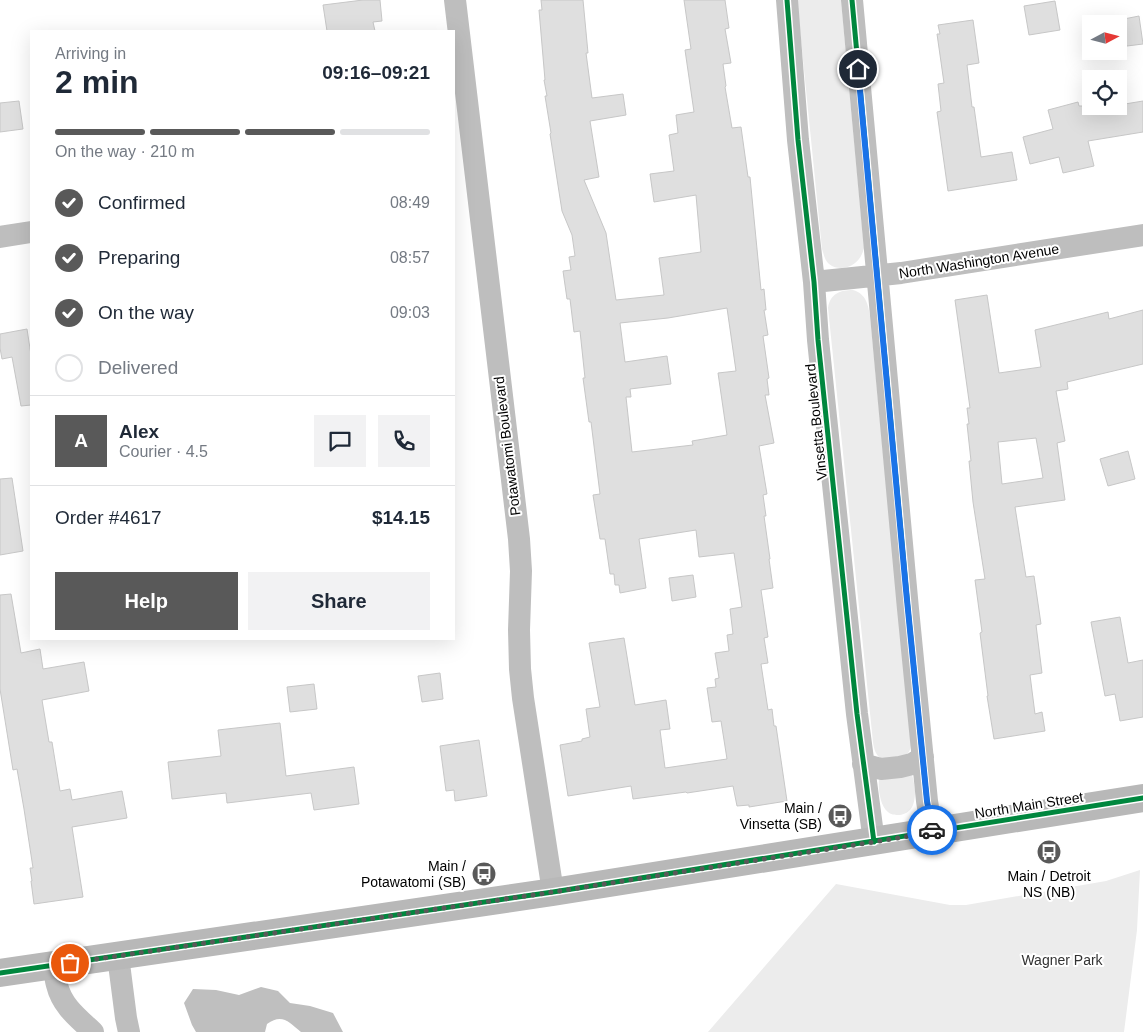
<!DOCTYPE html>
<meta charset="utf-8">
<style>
:root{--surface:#fff;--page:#f2f2f3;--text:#1f2937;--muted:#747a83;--line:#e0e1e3;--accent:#595959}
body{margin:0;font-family:Arial,sans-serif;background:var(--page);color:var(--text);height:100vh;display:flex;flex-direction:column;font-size:19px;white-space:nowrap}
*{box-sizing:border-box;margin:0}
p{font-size:16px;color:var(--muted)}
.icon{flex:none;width:28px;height:28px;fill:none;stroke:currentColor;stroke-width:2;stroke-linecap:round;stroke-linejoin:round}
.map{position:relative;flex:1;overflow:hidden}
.details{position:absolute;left:30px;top:30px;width:425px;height:610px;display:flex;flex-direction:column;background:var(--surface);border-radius:0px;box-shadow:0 5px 20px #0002}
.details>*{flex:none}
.needle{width:32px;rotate:83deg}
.controls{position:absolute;left:1082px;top:15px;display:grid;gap:10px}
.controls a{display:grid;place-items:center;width:45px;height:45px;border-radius:0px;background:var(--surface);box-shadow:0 5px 20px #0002;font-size:25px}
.pin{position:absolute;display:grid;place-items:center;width:42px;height:42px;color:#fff;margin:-21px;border:2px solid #fff;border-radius:50%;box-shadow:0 1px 5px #0007}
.courier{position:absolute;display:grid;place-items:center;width:50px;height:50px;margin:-25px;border:4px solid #1a73e8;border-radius:50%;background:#fff;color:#222;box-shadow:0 1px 6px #0007}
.summary em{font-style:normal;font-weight:600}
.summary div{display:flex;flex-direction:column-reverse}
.summary{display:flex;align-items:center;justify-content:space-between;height:85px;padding:0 25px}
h1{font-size:32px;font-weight:600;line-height:38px}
.bar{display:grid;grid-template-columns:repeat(4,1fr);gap:8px 5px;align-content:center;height:60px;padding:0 25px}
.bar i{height:6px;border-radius:4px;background:var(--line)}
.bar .selected{background:var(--accent)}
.bar p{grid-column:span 4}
.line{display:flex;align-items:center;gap:12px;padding:0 25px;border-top:1px solid var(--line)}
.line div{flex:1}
.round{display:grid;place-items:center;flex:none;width:52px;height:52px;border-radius:0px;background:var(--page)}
ol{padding:0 25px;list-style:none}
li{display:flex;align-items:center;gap:15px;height:55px}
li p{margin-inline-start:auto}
li .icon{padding:5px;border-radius:50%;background:var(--accent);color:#fff;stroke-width:4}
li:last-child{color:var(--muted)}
li i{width:28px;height:28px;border:2px solid var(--line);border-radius:50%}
.cta{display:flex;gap:10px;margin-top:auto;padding:10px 25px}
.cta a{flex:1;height:58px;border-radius:0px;background:var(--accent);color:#fff;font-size:20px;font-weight:600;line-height:58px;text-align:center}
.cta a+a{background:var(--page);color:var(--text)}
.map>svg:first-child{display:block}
.green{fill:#ececec}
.water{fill:#bfbfbf}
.building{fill:#dfdfdf;stroke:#c7c7c7;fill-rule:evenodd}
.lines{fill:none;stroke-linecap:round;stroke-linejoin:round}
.minor{stroke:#bebebe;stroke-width:22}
.secondary{stroke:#b8b8b8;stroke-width:28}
.cycleway-casing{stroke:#fff;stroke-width:8}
.cycleway{stroke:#00873e;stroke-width:5}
.done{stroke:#595959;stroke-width:5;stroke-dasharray:0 9}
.route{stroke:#1a73e8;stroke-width:6}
.labels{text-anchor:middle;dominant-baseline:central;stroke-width:4;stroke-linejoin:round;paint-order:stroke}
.street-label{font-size:14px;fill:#000;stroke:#fff}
.poi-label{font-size:14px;fill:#000;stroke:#fff;text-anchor:end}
.park-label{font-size:14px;fill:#333;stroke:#fff}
</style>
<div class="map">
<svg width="1143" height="1032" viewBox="0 0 1143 1032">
<rect width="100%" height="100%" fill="#fff"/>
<path class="green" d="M797,0h44l23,248c-3,12 -10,19 -23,20 -4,0 -8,-1 -12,-4 -4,-3 -5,-9 -7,-15z
M853,290c13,4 15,14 17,26l41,429c-2,16 -16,13 -29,15 -6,-5 -8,-10 -9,-18l-45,-434c2,-14 12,-18 25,-18z
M912,775c2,5 2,10 3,16 0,11 -2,22 -15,24 -4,0 -9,0 -12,-3 -8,-6 -10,-23 -9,-33z
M1140,870l-3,60 -13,102h-416l128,-148 114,21h16l140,-24z"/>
<path class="water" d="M261,987l17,4 12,12 20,3 23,7 10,19h-42c-12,-10 -19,-19 -34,-8l-2,8h-69l-4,-7 -8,-22 9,-14 23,1 23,5z"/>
<path class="building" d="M363,0h17l2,21 -9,1 2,9h-48l-4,-26z
M541,0h42l5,53h-2l6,45 31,-4 3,21 -36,6 9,56 -15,3 22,53 10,67 48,-5 -5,-37 42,-6 -5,-57 -42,7 -4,-28 24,-3 -5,-36 9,-2 -2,-18 18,-3 -9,-62 6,-1 -7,-49h41l4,28 -4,1 6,34 -8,1 3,22 -1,1 7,41 9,-1 7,50h2l11,113 3,-1 2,21h-2l4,25 -5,1 6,42 -2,1 2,16h-4l9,48 -15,3 8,48 -4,1 3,21h-2l6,43h-1l4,29 -12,2 7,47 -4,1 4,25 -7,1 7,46 4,-1 2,17h2l11,75 -38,6v-2l-12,1 -4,-20 -46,7 -1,-1 -53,7 -2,-13 -63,10 -8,-51 22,-4v-2l8,-2 -4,-28 14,-2 -11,-64 35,-5 11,67 31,-5 4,29 -10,1 5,38 62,-9 -6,-38 -9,1 -5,-34 9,-1 -1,-8 4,-1 -4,-25 14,-2 -2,-16 6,-1 -3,-25 12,-2 -8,-54 -35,4 -3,-27 -57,9 7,49 -26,5 -1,-8h-4l-1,-11h-4l-5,-35h-5l-7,-44 7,-1 -9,-72h-2l-6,-44h2l-5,-47 -6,1 -4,-33h-3l-4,-28 8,-1 -2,-13 6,-1 -3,-21 -10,-24 -12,-77 1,-1 -6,-37h2l-3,-16h1l-6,-70h3zM727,308l9,63 -18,2 9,62 -35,6 1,4 -61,7 -6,-55h5l-1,-8 41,-5 -4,-28 -42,6 -5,-39 48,-5z
M1055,1l5,29 -31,5 -5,-29z
M1139,16l4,28 -24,3v-27z
M973,20l6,43 -12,2 5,42h2l7,50 31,-5 5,28 -69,11 -11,-79 4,-1 -3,-27 6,-1 -7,-49h3l-2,-9z
M19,101l4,28 -23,3v-29z
M1143,101v31l-55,9 6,25 -31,7 -4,-16 -29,7 -7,-27 30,-8 -5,-19 30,-8 1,4h40v-1z
M987,295l12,78 42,-6 -6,-37 73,-18 1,7 34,-9v54l-76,18 1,7 -12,2 9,50 -8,2 8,57 -50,7 11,70 8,-1 7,48 -5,1 6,48 -12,2 5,39 7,-2 3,19 -51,8 -7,-43h1l-8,-63 2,-1 -7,-52 10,-1 -12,-77 -4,-41h2l-4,-37h2l-2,-16h3l-15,-108zM1036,438l7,40 -41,6 -4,-42z
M27,329l4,26v50l-10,1 -9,-49 -10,2 -2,-11v-14z
M1128,451l7,28 -27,7 -8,-27z
M12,478l11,73 -23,4v-76z
M693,575l3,22 -24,4 -3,-23z
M11,594l10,59 19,-4 3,20 41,-7 5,29 -47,9 7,42h3l8,49 10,-2 2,11 50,-9 5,27 -55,9 11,70 -49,7 -3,-23h1l-2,-13h3l-9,-59 -7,-40 -4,1 -13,-81v-94z
M1120,617l8,46 15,-3v57l-23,4 -5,-27 -10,2 -14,-74z
M440,673l3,26 -21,3 -4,-26z
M314,684l3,25 -27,3 -3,-25z
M280,723l6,53 68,-9 5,37 -45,6 -3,-17 -84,10 -1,-10 -54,6 -4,-37 53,-6 -3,-26z
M479,740l8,56 -32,5 -1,-11 -8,1 -6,-45z"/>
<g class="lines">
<path class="minor" d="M455,0l64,539 2,32 -2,59 1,39 3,29 30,194
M787,0l11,140 16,142 4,58 39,374 17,128
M852,0l56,609 19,192 5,31
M0,237l31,-5
M814,282l87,-9 242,-38
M863,764l18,5 19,-2 12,-3 11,-7
M118,956l8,62 3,14
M54,965c1,7 1,14 3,20 5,21 21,33 36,47"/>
<path class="secondary" d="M0,973l553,-81 590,-94"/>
<defs>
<path id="cycleway" d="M787,0l11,140 16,142 4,58 39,374 17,128
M852,0l56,609 19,192 5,31
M0,973l553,-81 590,-94"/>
</defs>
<use href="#cycleway" class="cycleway-casing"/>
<use href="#cycleway" class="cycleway"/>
</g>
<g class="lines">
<path class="done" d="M70,963l483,-71 321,-50 58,-10v-2"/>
<path class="route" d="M858,69l48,521 21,211 5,29"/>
</g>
<defs>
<symbol id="bus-disc" viewBox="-11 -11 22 22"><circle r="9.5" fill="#595959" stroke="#fff"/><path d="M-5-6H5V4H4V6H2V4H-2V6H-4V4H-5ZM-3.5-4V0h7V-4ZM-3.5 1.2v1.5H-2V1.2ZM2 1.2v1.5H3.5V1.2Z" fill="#fff"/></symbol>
</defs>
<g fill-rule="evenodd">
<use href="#bus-disc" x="826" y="802" width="28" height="28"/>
<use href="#bus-disc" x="1035" y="838" width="28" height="28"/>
<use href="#bus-disc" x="470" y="860" width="28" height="28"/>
</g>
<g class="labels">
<g class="street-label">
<text transform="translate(979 261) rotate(-9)">North Washington Avenue</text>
<text transform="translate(816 422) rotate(-96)">Vinsetta Boulevard</text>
<text transform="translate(507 446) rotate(-97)">Potawatomi Boulevard</text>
<text transform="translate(1029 805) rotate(-9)">North Main Street</text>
</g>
<g class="poi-label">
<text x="822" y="808">Main /<tspan x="822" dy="16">Vinsetta (SB)</tspan></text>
<text x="466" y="866">Main /<tspan x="466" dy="16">Potawatomi (SB)</tspan></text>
<text x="1049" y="876" text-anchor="middle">Main / Detroit<tspan x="1049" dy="16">NS (NB)</tspan></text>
</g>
<g class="park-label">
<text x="1062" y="960">Wagner Park</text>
</g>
</g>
</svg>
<div class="controls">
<a><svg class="needle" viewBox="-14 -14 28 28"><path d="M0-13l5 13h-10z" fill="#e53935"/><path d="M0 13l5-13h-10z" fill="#747a83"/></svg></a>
<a><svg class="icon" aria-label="locate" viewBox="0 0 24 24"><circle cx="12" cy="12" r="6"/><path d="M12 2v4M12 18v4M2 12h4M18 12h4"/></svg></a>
</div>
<div class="pin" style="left:70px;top:963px;background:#ea580c"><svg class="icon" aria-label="bag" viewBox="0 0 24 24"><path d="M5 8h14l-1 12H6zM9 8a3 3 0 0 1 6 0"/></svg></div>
<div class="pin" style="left:858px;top:69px;background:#1f2937"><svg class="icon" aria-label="home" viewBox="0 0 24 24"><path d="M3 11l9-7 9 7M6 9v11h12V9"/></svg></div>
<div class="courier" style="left:932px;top:830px"><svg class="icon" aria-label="car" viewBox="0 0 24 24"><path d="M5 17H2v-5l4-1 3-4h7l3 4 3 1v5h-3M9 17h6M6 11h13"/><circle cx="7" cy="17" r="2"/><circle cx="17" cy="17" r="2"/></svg></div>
<section class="details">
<div class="summary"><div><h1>2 min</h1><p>Arriving in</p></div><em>09:16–09:21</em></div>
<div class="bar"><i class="selected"></i><i class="selected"></i><i class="selected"></i><i></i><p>On the way · 210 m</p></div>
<ol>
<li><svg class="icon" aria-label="check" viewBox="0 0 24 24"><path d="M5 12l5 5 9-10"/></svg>Confirmed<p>08:49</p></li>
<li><svg class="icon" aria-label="check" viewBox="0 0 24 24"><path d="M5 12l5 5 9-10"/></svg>Preparing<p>08:57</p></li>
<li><svg class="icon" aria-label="check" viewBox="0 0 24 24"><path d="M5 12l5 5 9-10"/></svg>On the way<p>09:03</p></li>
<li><i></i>Delivered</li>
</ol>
<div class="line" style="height:90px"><b class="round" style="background:var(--accent);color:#fff">A</b><div><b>Alex</b><p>Courier · 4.5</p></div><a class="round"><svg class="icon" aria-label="chat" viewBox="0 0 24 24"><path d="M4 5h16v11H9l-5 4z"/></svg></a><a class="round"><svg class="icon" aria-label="phone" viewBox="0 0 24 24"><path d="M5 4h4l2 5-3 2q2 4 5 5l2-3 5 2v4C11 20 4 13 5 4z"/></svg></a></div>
<div class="line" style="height:65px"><div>Order #4617</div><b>$14.15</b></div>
<div class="cta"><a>Help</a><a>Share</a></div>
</section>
</div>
